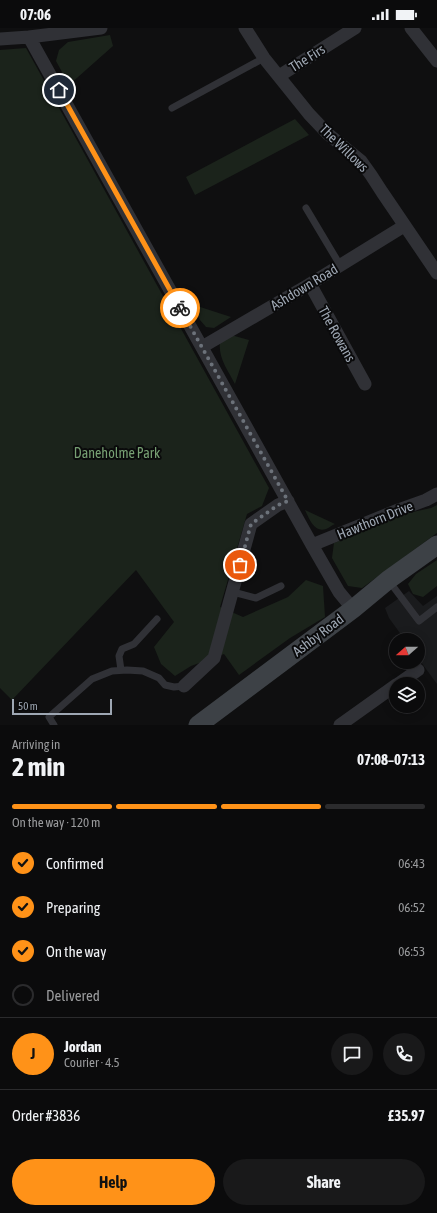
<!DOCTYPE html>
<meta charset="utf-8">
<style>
:root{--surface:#0b0b0c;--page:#19191a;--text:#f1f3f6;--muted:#9a9b9d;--line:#2b2b2d;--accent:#ff9218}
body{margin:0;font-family:"Asap Condensed",sans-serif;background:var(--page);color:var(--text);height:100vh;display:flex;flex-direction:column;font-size:15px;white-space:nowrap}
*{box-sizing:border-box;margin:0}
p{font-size:13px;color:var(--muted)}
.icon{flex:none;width:22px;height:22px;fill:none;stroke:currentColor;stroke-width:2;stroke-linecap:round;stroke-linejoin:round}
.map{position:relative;height:697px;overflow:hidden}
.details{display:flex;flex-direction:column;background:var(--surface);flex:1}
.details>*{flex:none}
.needle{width:26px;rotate:249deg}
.fabs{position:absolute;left:389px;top:605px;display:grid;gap:8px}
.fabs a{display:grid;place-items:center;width:36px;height:36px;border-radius:50%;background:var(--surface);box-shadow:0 2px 10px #0003,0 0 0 1px var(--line);font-size:20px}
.scale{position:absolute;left:12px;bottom:10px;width:100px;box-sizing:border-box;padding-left:4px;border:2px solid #9ea7b3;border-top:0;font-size:11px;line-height:14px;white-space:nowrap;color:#9ea7b3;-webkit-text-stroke:3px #0a0a0b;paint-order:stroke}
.pin{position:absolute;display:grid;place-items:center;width:34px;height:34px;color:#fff;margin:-17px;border:2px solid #fff;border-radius:50%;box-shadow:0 1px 4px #0007}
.courier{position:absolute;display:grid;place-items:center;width:40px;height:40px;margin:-20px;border:3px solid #ff9218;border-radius:50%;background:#fff;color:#222;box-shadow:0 1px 5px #0007}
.overview em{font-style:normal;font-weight:700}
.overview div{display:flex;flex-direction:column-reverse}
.overview{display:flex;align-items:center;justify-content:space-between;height:68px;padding:0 12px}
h1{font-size:26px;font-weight:700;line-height:30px}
.bar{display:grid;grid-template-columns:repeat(4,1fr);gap:6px 4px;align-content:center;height:48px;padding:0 12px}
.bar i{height:5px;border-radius:3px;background:var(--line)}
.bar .selected{background:var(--accent)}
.bar p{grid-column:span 4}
.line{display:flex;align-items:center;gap:10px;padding:0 12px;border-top:1px solid var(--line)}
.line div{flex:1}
.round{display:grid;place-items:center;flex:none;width:42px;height:42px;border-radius:21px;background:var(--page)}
ol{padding:0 12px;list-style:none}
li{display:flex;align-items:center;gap:12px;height:44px}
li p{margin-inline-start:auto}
li .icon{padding:4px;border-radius:50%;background:var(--accent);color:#111;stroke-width:4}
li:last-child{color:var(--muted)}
li i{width:22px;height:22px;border:2px solid var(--line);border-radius:50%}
.action{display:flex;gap:8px;margin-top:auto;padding:8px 12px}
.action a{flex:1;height:46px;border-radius:24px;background:var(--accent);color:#111;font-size:16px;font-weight:700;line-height:46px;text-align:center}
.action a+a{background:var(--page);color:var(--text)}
.status{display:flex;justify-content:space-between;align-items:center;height:28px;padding:0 20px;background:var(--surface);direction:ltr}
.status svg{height:11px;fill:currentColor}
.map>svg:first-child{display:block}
.built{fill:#1a1b1d}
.green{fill:#1b231b}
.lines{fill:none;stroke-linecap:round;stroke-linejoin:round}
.lane{stroke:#303136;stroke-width:7}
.street{stroke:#303136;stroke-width:13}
.secondary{stroke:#3d4146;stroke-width:19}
.done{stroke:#6c727a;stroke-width:4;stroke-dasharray:0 7.2}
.route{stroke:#ff9218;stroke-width:5}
.labels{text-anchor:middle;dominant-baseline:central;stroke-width:4;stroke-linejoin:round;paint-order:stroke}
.street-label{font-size:14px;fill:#9ea7b3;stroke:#0a0a0b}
.park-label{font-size:14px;fill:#77a073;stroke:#0a0a0b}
</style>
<div class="status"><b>07:06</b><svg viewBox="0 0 49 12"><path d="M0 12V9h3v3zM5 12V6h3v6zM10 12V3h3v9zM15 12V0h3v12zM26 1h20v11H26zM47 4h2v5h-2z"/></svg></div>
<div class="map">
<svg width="437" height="697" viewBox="0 0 437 697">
<rect width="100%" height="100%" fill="#0f0f10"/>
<path class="built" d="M409,563l14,15 14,-10v88l-19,-26v-18h-13l-16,-22 -4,-10z"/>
<path class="green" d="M110,7l3,11 -44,39 -13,-24 3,-11 9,-8z
M26,20l243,440 -7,18 -15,8 -27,93 23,10 45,-20 18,-17 17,6 2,31 -35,21 -51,37 -15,-21 -33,12 -16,10 -14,-12 -7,-17 20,-25 -38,-52 -124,130 -12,-12v-638z
M295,91l14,16 -114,60 -9,-18z
M191,276l40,13 -17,11 -8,-1 -6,-7z
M231,307l18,5 -14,44c-7,-14 -17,-26 -15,-42z
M437,477v28l-75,55 -14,-2 -16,-28 2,-15 61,-27 36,-8z
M305,482l30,14c-3,1 -6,4 -9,5 -12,4 -17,-11 -21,-19z
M437,532v26l-14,11 -10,-3 -5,-10 8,-10z"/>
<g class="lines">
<path class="lane" d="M172,80l92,-50
M306,180l34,57
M389,553l30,40 18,-14
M233,564l23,6 25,-12
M121,642l-2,-14 3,-7 12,-5 23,-25
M54,697l-5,-8 43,-38 20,-8 15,-1 16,1 16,7 6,7 9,2 10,-1"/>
<path class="street" d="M101,0l-72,9 283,508 27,47 14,17
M245,0l19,30 45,56 19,20 33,27 10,14 11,17 55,81
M411,0l26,33
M0,11l29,-2
M279,48l76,-48
M310,256l55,100
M202,319l108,-63 94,-58
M312,517l86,-35 28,-10 11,-6
M398,656l20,-14
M184,658l30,-28 37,-134 27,-19 10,-4
M340,697l56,-40"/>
<path class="secondary" d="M198,697l155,-116 35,-29 49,-35"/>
</g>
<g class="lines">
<path class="done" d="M180,280l108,193 -10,4 -27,19 -11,41"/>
<path class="route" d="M59,62l121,218"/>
</g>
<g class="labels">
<g class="street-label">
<text transform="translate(307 30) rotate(-32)">The Firs</text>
<text transform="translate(344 120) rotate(44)">The Willows</text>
<text transform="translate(304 259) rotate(-31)">Ashdown Road</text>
<text transform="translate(337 306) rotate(61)">The Rowans</text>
<text transform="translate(375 492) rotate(-22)">Hawthorn Drive</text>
<text transform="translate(318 607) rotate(-37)">Ashby Road</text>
</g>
<g class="park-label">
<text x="117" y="425">Daneholme Park</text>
</g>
</g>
</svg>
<div class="fabs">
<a><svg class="needle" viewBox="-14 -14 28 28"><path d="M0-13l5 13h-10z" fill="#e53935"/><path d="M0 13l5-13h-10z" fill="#9a9b9d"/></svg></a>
<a><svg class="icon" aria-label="layers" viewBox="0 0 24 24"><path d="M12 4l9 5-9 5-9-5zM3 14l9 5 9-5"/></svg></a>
</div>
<div class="scale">50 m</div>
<div class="pin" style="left:240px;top:537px;background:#ea580c"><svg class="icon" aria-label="bag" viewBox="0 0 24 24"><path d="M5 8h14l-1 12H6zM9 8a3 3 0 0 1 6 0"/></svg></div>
<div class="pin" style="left:59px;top:62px;background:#1f2937"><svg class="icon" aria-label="home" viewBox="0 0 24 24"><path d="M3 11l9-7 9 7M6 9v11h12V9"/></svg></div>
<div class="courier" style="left:180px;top:280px"><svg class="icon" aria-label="bike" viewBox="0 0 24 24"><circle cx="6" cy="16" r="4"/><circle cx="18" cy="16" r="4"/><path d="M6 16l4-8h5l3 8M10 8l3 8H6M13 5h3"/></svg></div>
</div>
<section class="details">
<div class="overview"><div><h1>2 min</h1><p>Arriving in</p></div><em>07:08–07:13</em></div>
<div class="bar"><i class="selected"></i><i class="selected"></i><i class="selected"></i><i></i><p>On the way · 120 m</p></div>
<ol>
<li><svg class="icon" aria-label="check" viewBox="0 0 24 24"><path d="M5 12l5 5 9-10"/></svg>Confirmed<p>06:43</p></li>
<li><svg class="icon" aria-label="check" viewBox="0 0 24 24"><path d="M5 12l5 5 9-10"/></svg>Preparing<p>06:52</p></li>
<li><svg class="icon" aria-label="check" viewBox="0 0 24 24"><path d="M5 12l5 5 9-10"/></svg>On the way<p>06:53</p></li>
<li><i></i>Delivered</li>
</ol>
<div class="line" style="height:72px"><b class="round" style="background:var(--accent);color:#111">J</b><div><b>Jordan</b><p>Courier · 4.5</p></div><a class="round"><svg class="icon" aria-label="chat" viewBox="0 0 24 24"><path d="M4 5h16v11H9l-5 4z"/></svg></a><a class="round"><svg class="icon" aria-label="phone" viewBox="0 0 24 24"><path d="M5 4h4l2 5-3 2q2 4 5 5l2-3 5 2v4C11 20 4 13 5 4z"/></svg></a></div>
<div class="line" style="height:52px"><div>Order #3836</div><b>£35.97</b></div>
<div class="action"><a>Help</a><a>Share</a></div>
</section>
